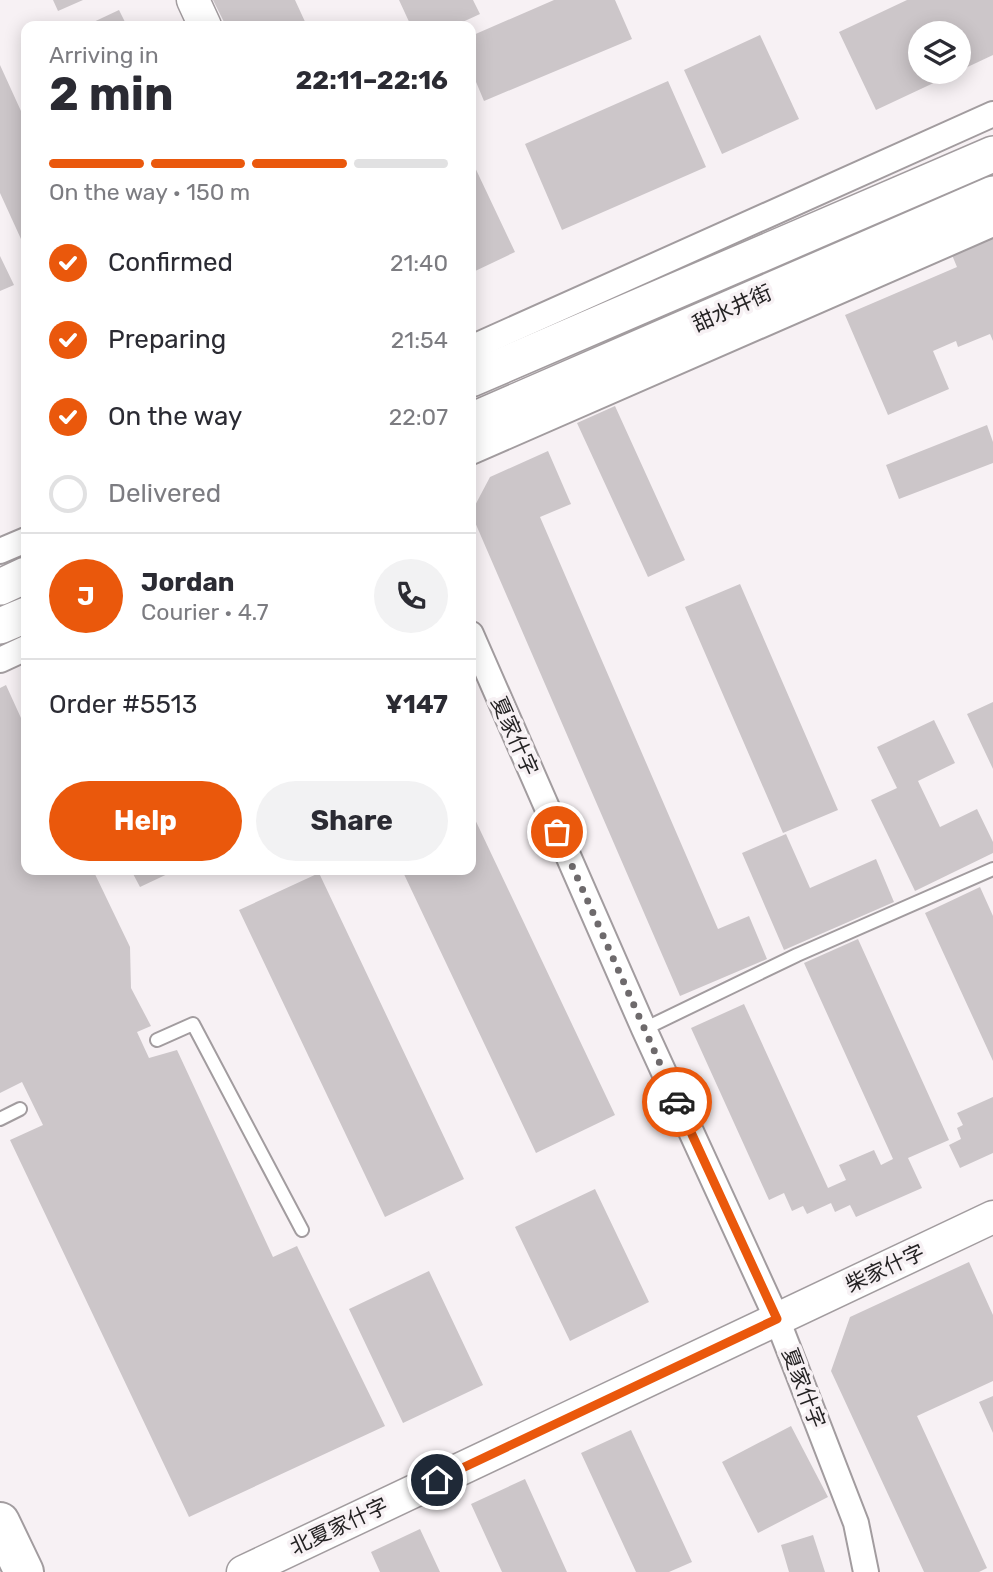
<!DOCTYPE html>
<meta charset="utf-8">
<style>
:root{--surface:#fff;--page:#f2f2f3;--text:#2b2b33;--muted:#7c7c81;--line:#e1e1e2;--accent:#ea580c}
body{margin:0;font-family:Rubik,"Noto Sans SC",sans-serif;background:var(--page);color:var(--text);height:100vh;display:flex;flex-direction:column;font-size:26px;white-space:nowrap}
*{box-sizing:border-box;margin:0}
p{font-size:23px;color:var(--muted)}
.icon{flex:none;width:38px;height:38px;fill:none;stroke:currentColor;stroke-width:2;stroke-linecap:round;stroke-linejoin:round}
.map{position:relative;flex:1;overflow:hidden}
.drawer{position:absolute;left:21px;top:21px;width:455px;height:854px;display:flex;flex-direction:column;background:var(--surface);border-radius:14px;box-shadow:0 4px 18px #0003}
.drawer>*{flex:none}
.buttons{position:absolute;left:908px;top:21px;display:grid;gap:14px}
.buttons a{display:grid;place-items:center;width:63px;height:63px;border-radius:50%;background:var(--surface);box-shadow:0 4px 18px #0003;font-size:35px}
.pin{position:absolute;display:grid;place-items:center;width:60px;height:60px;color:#fff;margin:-30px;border:4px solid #fff;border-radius:50%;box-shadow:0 2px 7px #0007}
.courier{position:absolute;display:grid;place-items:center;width:70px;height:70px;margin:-35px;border:5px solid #ea580c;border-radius:50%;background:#fff;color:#222;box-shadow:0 2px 9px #0007}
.summary em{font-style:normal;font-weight:700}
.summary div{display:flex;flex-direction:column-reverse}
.summary{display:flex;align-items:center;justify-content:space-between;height:119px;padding:0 28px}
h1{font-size:46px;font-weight:700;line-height:52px}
.bar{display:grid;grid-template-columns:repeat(4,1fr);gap:10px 7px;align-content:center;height:84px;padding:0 28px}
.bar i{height:9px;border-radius:5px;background:var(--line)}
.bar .current{background:var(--accent)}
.bar p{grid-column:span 4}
.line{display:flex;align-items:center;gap:18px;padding:0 28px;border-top:2px solid var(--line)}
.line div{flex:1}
.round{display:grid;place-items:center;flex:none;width:74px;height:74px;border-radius:37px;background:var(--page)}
ol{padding:0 28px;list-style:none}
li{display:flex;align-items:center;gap:21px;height:77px}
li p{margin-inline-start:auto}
li .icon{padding:7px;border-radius:50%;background:var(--accent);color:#fff;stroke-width:4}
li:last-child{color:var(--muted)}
li i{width:38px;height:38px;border:4px solid var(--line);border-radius:50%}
.action{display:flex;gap:14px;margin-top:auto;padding:14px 28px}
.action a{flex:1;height:80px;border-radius:42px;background:var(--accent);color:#fff;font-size:28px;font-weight:700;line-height:80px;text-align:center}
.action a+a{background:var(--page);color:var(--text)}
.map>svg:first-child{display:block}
.building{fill:#ccc6c9}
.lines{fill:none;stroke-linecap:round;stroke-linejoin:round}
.service-casing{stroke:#a29c9f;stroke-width:16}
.minor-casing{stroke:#a29c9f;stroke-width:28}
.tertiary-casing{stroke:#a29c9f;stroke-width:35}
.secondary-casing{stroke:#a29c9f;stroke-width:38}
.primary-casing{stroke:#a29c9f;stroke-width:42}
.service{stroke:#fff;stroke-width:12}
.minor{stroke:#fff;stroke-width:24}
.tertiary{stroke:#fff;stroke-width:32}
.secondary{stroke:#fff;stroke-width:35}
.primary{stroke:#fff;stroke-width:38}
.done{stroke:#6e6a6c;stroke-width:7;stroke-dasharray:0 12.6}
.route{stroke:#ea580c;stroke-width:9}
.labels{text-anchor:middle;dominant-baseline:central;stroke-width:7;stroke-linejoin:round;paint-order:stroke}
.street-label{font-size:21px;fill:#242223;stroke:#f7f1f4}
</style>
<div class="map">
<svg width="993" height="1572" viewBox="0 0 993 1572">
<rect width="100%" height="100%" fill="#f7f1f4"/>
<path class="building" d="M53,0h30l-25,11z
M213,0h82l12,26h-81z
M399,0h74l7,14 -26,12h-43z
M554,0h61l17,39 -148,62 -13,-31v-34z
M907,0h86v55l-34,16v-38h-39v39h37l-81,38 -37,-78z
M119,10l8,16h-42z
M760,35l39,84 -77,35 -38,-84z
M0,65l26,57v128l-26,-57z
M668,81l38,86 -144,63 -37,-86z
M471,159l44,93 -44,21z
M993,237v104l-3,-7 -32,13 -2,-6 -23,10 16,38 -61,26 -43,-100 112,-48 -5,-12z
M0,256l14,29 -14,6z
M615,406l70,154 -37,17 -71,-154z
M987,425l6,17v21l-94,36 -13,-34z
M548,451l23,53 -31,13 50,116 128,296 31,-13 18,43 -87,37 -209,-483 19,-36z
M740,584l98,226 -55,23 -98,-226z
M6,685l20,44v141h67l37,77 1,41 20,38 -14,6 12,26 28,-8 96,207 24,-11 88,180 -196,91 -179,-377 33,-15 -21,-43 -22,11v-405z
M993,702v67l-26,-55z
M934,720l21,43 -37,18 22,46 37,-18 16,33v11l-78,38 -44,-91 26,-12 -20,-41z
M471,811l144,304 -79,38 -134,-283h69z
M786,834l24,54 66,-29 18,43 -110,48 -42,-97z
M131,870h45l-36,17z
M319,873l145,306 -79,38 -146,-307z
M980,887l13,29v145l-68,-148z
M858,939l91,201 -41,18 14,30 -66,29 -6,-12 -15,7 -4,-9 -24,11 -4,-8 -11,5 -8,-18 -15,7 -78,-172 53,-24 84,184 18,-8 -7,-15 35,-15 7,15 12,-6 -89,-196z
M993,1097v56l-33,15 -11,-23 12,-6 -4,-11 6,-3 -6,-12z
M595,1189l54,113 -79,39 -55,-114z
M969,1262l24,53v66l-76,35 70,152 -8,4h-55l-93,-201 19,-54z
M429,1271l54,114 -80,38 -54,-114z
M993,1396v37l-14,-31z
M791,1426l37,71 -70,36 -36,-71z
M631,1430l61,132 -23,10h-33l-55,-119z
M525,1479l42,93h-65l-31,-68z
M420,1529l20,43h-60l-9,-20z
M813,1535l12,37h-36l-8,-27z"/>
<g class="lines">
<defs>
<path id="service" d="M644,1029l153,-74 196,-86
M157,1040l36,-16 109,206
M0,1119l20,-10"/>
<path id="minor" d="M471,348l522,-234
M471,452l522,-228
M0,551l26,-11
M471,634l173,395 133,290 79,204 10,49
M0,660l26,-12"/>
<path id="tertiary" d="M193,0l12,26
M243,1572l750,-355"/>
<path id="secondary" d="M471,379l522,-225
M471,421l522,-227
M0,587l26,-12
M0,626l26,-11"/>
<path id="primary" d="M0,1522l24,50"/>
</defs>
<use href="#service" class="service-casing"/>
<use href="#minor" class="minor-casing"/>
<use href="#tertiary" class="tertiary-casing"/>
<use href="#secondary" class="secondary-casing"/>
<use href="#primary" class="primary-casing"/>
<use href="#service" class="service"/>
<use href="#minor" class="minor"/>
<use href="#tertiary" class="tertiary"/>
<use href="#secondary" class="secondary"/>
<use href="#primary" class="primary"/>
</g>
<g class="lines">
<path class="done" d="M557,832l120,270"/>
<path class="route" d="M437,1480l340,-161 -100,-217"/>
</g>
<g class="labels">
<g class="street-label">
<text transform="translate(732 308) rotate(-24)">甜水井街</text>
<text transform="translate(515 736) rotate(66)">夏家什字</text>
<text transform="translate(885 1268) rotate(-25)">柴家什字</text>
<text transform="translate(804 1388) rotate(69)">夏家什字</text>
<text transform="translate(339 1526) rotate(-25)">北夏家什字</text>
</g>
</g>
</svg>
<div class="buttons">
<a><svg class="icon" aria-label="layers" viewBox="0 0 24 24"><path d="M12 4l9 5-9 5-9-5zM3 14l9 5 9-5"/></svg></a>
</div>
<div class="pin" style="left:557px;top:832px;background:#ea580c"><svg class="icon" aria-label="bag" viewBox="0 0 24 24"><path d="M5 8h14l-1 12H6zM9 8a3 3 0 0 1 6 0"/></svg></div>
<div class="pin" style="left:437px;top:1480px;background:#1f2937"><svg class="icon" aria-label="home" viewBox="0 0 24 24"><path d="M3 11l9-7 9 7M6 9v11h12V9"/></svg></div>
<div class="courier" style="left:677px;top:1102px"><svg class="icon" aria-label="car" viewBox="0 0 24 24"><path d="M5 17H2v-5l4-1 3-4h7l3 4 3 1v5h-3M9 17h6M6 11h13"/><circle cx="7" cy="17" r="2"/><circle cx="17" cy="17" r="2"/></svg></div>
<section class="drawer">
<div class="summary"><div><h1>2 min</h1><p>Arriving in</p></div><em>22:11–22:16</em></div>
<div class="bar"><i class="current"></i><i class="current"></i><i class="current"></i><i></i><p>On the way · 150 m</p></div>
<ol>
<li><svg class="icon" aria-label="check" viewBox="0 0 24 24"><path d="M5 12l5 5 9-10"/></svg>Confirmed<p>21:40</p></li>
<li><svg class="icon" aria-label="check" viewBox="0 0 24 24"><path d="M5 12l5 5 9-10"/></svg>Preparing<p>21:54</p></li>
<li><svg class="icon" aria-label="check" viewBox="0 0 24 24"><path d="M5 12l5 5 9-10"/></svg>On the way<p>22:07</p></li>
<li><i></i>Delivered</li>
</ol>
<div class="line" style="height:126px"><b class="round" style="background:var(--accent);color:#fff">J</b><div><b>Jordan</b><p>Courier · 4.7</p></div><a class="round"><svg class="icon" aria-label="phone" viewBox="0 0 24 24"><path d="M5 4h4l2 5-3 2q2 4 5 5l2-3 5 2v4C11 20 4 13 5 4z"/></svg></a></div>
<div class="line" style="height:91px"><div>Order #5513</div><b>¥147</b></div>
<div class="action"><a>Help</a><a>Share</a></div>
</section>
</div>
